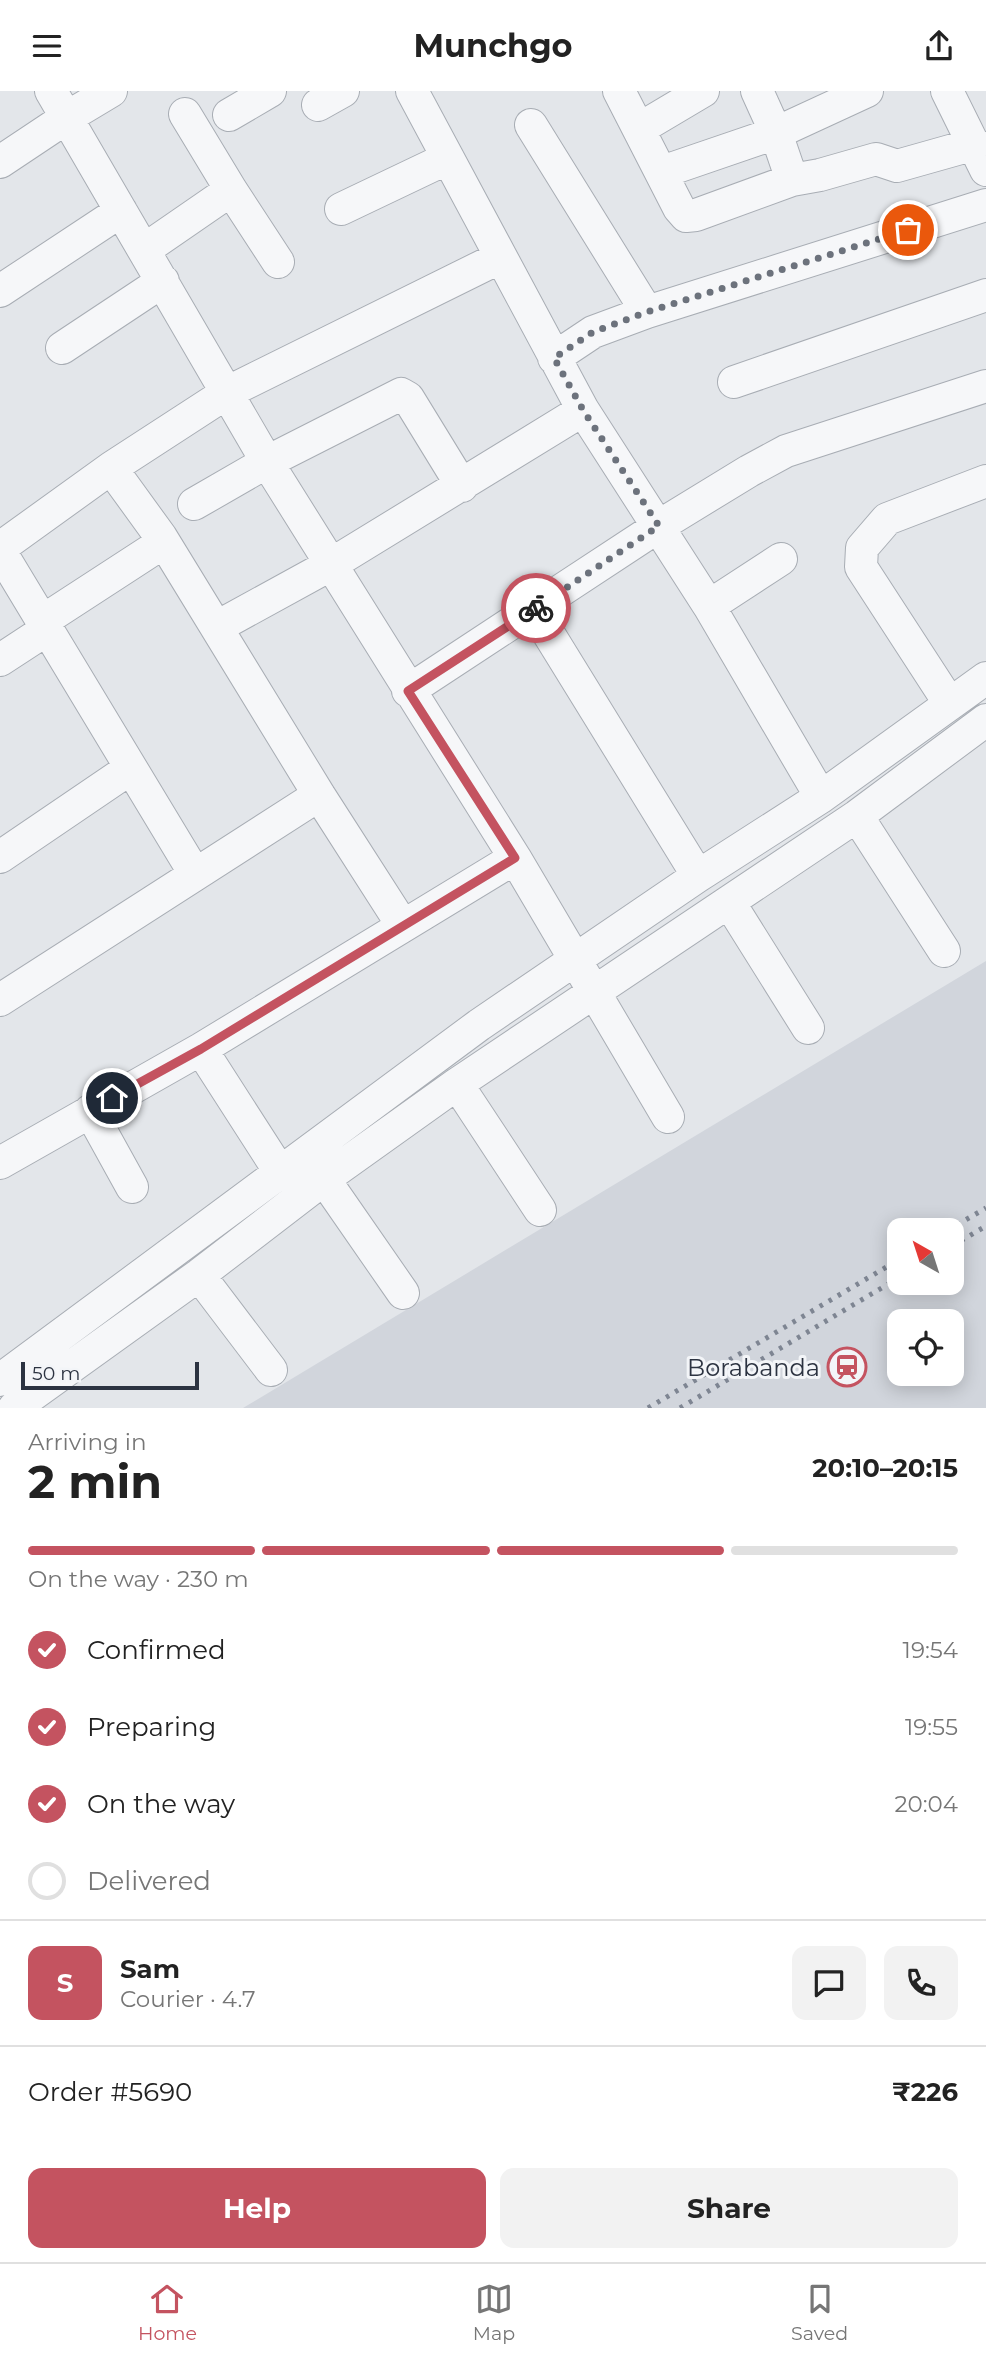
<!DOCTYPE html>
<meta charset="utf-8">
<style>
:root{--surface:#fff;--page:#f2f2f2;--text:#222;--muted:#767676;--line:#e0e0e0;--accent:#c45360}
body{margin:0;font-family:Montserrat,sans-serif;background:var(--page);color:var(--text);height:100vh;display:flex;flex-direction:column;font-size:26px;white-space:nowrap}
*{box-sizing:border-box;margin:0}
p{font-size:23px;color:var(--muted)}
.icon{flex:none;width:38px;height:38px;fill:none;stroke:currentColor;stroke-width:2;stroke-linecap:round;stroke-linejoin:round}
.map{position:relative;height:1317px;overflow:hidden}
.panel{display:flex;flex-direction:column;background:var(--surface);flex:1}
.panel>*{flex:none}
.needle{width:46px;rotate:321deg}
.tools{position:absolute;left:887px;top:1127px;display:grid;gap:14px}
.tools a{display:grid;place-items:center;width:77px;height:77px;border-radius:14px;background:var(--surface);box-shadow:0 4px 18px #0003;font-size:35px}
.scale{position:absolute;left:21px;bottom:18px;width:178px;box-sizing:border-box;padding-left:7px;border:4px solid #2c3341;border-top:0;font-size:19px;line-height:24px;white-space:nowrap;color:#2c3341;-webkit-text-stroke:5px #f3f5f8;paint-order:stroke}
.pin{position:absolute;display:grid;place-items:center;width:60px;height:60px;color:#fff;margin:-30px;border:4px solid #fff;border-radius:50%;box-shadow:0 2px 7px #0007}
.courier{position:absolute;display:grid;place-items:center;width:70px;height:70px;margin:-35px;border:5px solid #c45360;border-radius:50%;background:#fff;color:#222;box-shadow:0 2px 9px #0007}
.headline em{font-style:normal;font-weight:700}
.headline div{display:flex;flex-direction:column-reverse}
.headline{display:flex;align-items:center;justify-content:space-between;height:119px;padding:0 28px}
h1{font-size:46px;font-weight:700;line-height:52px}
.bar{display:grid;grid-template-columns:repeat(4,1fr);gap:10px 7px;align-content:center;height:84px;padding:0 28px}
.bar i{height:9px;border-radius:5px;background:var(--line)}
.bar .current{background:var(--accent)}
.bar p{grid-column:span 4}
.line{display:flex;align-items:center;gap:18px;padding:0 28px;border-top:2px solid var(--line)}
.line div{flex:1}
.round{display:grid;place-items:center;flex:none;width:74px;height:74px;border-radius:14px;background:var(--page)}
ol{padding:0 28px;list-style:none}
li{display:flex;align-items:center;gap:21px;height:77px}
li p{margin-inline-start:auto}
li .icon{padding:7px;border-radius:50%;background:var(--accent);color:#fff;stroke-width:4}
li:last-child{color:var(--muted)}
li i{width:38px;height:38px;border:4px solid var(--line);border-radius:50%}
.cta{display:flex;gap:14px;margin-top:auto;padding:14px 28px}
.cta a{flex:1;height:80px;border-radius:14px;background:var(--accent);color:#fff;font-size:28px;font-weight:700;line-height:80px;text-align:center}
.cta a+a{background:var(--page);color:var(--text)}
header{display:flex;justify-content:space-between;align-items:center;height:91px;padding:0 28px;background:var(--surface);font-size:32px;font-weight:700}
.tab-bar{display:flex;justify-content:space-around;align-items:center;height:98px;border-top:2px solid var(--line);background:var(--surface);font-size:19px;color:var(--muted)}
.tab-bar a{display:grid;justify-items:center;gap:4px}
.tab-bar .current{color:var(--accent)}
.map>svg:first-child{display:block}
.built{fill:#d1d5dc;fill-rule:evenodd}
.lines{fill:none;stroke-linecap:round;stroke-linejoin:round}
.minor-casing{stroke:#a8adb4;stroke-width:34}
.minor{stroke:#f6f7f9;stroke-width:32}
.rail{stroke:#7e8592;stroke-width:5;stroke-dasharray:3.5 7;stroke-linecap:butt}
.done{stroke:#6c727c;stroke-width:7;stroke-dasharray:0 12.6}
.route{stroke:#c45360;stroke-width:9}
.labels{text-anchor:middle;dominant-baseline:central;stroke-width:6;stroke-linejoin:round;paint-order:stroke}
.poi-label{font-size:24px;fill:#2c3341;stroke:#f3f5f8;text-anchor:end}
</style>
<header><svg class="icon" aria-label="menu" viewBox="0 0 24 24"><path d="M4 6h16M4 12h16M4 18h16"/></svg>Munchgo<svg class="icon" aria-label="share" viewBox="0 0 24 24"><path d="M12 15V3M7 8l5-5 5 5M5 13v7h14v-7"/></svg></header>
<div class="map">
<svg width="986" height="1317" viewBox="0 0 986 1317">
<rect width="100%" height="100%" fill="#e3e6ea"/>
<path class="built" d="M986,870v447h-743zM900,1139h52v53h-52zM900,1230h52v53h-52z"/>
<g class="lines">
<defs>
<path id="minor" d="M51,0l216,371 248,396 153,259
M412,0l171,319 126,196 112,191
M619,0l60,117 7,8 10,-1 96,-35 28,-5 56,-16 21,7 78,-22
M757,0l19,42 16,47
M947,0l39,79
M318,14l25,-14
M185,23l46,76 47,72
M229,24l41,-24
M531,34l116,187
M639,38l64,-38
M0,71l66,-44 45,-27
M662,81l114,-39 91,-42
M341,118l107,-51
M144,159l87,-60
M0,200l121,-80
M62,257l101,-67
M554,267l39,-26 54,-20 339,-107
M734,291l252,-87
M111,377l50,69 158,258 84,131
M194,413l73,-42 134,-68 7,4 54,88
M0,457l111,-80 117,-76 273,-135
M0,460l195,323
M709,515l72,-47
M534,519l164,266
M41,531l123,-80
M217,536l113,-62 253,-155
M0,569l46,-30
M408,600l251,-165 90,-55 37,-20 200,-65
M950,613l-89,-137 1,-19 25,-29 99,-38
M857,725l87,135
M0,766l131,-89
M729,811l79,126
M0,909l319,-205
M201,958l79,123
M457,993l83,126
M90,1020l42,76
M0,1072l201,-114 314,-191
M324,1088l79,114
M199,1184l72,95
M0,1289l479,-355 219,-149 123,-79 165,-119
M14,1317l185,-133 125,-96 133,-95 400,-268 129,-96"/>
</defs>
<use href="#minor" class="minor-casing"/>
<use href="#minor" class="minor"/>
<path class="rail" d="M948,1139l38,-22
M952,1155l34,-20
M648,1317l252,-149
M680,1317l220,-131"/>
</g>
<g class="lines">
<path class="done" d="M536,517l123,-82 -76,-116 -29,-52 39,-26 54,-20 261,-82"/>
<path class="route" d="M112,1007l89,-49 314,-191 -107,-167 128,-83"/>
</g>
<defs>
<symbol id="station-ring" viewBox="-11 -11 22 22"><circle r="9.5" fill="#f3f5f8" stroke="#c45360" stroke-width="1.5"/><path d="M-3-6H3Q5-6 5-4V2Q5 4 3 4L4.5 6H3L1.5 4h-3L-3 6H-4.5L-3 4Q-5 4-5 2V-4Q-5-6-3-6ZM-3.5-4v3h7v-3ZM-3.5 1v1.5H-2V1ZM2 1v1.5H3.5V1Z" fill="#c45360"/></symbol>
</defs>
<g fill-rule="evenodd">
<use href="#station-ring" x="825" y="1254" width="44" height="44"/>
</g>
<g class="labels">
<g class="poi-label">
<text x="820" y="1276">Borabanda</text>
</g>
</g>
</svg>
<div class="tools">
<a><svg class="needle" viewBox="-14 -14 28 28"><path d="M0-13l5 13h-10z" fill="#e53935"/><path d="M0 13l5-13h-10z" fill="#767676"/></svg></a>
<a><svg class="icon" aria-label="locate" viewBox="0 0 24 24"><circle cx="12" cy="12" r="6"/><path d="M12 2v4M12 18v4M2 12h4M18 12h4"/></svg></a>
</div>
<div class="scale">50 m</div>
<div class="pin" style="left:908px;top:139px;background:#ea580c"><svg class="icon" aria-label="bag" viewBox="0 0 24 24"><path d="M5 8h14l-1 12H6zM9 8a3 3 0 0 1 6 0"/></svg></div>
<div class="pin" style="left:112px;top:1007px;background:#1f2937"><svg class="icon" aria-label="home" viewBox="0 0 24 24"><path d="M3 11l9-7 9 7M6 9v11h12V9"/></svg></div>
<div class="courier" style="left:536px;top:517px"><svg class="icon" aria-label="bike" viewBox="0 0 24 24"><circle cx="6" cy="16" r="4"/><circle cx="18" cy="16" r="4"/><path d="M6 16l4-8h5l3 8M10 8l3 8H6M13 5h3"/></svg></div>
</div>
<section class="panel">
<div class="headline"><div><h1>2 min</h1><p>Arriving in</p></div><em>20:10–20:15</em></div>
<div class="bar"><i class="current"></i><i class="current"></i><i class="current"></i><i></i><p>On the way · 230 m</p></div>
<ol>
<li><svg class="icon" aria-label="check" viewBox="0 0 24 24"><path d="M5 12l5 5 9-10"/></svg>Confirmed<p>19:54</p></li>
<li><svg class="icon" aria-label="check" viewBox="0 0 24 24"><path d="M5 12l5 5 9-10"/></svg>Preparing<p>19:55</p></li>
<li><svg class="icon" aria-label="check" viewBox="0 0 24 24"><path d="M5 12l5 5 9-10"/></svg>On the way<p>20:04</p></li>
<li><i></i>Delivered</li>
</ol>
<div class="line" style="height:126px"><b class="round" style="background:var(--accent);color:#fff">S</b><div><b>Sam</b><p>Courier · 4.7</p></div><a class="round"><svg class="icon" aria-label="chat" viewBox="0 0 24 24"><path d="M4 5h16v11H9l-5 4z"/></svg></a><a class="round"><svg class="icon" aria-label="phone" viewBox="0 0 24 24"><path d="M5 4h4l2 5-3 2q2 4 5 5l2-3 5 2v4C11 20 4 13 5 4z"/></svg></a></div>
<div class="line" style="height:91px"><div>Order #5690</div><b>₹226</b></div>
<div class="cta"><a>Help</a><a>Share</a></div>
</section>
<nav class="tab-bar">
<a class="current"><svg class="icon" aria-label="home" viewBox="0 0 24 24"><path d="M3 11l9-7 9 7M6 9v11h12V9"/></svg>Home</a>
<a><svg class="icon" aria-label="map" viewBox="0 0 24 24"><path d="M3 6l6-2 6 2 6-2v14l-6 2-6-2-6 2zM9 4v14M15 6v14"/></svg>Map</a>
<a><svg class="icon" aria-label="saved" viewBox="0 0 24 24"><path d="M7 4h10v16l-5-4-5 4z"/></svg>Saved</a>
</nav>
